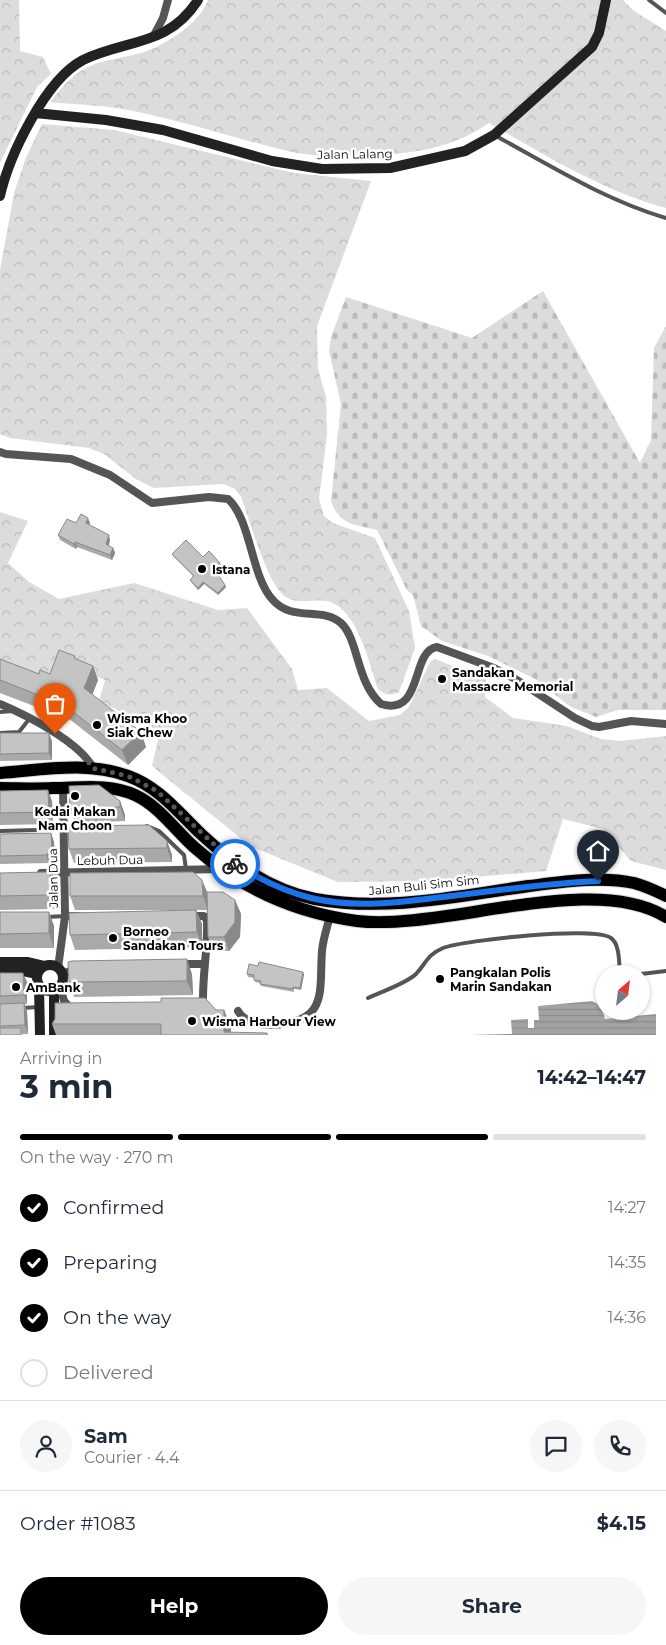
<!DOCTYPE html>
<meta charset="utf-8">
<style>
:root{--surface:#fff;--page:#f6f6f7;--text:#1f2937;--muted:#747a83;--line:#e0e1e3;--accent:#000}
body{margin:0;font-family:Montserrat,sans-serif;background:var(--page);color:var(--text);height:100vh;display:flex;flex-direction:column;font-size:19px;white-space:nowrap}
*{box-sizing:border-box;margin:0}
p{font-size:16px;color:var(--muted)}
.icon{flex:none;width:28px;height:28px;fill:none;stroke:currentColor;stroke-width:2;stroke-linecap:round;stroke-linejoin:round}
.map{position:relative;height:1035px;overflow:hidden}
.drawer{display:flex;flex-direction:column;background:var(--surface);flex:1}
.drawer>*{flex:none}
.needle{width:32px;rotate:28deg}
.controls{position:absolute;left:595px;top:965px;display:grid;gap:10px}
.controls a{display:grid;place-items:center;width:55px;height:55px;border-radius:50%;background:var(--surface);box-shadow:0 1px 4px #0004;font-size:25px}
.pin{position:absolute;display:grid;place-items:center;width:42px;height:42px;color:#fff;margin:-51px -21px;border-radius:50% 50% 50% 0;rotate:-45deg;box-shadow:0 0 5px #0007}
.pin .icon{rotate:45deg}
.courier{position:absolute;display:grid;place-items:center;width:50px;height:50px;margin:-25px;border:4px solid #1a73e8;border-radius:50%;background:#fff;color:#222;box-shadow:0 1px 6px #0007}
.overview em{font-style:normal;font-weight:700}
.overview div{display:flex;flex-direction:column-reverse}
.overview{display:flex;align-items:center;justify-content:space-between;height:85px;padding:0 20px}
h1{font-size:32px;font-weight:700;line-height:38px}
.bar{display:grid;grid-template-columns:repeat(4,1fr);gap:8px 5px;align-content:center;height:60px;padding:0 20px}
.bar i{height:6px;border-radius:4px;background:var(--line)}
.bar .active{background:var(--accent)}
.bar p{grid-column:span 4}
.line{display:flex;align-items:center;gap:12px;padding:0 20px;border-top:1px solid var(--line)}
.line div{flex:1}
.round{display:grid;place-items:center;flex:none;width:52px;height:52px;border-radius:26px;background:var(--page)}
ol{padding:0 20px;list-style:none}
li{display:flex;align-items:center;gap:15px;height:55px}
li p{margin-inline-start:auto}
li .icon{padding:5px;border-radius:50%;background:var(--accent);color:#fff;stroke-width:4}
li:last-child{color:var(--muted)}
li i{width:28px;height:28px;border:2px solid var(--line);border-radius:50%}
.button{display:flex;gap:10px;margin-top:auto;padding:10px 20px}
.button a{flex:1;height:58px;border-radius:30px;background:var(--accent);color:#fff;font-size:20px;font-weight:700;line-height:58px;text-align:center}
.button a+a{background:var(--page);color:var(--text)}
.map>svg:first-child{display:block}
.forest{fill:url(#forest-crowns)}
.cemetery{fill:url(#cemetery-stones)}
.water{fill:url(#water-rules)}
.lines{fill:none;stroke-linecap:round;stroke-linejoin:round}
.primary-casing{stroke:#dbdbdb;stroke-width:14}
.lane{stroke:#555;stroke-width:4}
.street{stroke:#555;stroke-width:8}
.secondary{stroke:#222;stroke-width:10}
.primary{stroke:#000;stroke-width:12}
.wall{fill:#a9a9a9}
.shaded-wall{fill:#898989}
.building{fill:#c4c4c4;stroke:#898989}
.done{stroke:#595959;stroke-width:5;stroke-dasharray:0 9}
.route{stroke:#1a73e8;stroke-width:6}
.poi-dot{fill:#000;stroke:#fff;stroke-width:2}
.labels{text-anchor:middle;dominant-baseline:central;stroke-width:5;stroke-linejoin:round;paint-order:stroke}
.street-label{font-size:12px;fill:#000;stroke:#fff}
.poi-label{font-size:12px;font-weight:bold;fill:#000;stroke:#fff;text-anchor:start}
</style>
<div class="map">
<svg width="666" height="1035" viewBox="0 0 666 1035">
<defs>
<pattern id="forest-crowns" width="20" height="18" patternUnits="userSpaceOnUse" patternTransform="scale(1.25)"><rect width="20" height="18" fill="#dcdcdc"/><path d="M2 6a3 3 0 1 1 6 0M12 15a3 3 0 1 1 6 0" fill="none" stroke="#bbb"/></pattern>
<pattern id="cemetery-stones" width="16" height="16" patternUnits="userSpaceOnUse" patternTransform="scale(1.25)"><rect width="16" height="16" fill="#dcdcdc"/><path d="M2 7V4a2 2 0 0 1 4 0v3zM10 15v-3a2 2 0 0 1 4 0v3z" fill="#bbb"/></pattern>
<pattern id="water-rules" width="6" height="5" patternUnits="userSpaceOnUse" patternTransform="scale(1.25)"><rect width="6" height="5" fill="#a3a3a3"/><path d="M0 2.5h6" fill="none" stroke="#8b8b8b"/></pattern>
</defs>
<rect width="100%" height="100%" fill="#fff"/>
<path class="forest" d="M0,0h19l1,51 23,6 8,17 -14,13 -37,76z
M208,0h415l11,11 32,20v177c-63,-17 -121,-53 -177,-85 -42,29 -88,32 -137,33 -20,0 -41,0 -61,-4 -53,-13 -104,-30 -158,-41 -26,-6 -56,-6 -83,-9 11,-13 20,-26 36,-34 17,-9 40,-10 58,-16 24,-9 55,-28 64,-52z
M42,124l72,6 180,43 77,8 -54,145 1,43 8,28 1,37 -8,65 5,17 9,7 42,15 34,73 6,37 -16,44c-9,4 -14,3 -21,-3 -9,-26 -21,-83 -52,-88 -13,-2 -28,4 -40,-4 -19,-12 -36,-77 -45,-100l-6,-8 -11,-5 -70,4 -18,-9 -32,-25 -15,-6 -79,-10 -10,-4v-164l14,-77 11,-33z
M0,512l28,9 -20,42 21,19 30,17 75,-16 84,27 29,-2 45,61 6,21 29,-2 42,33 31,-6 9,-8 21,-45 5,-3 51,20 -1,18 28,21 54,8 34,13 19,2 46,-5v134l-35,-9 -28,-32 -40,-10 -17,52 -119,10 -89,1 -88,-36 -98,-80 8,-35 -61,-30 6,-21 -41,-16 -18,21 -46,-13z"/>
<path class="cemetery" d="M543,291l97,172 11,-23 3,-92 12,-22v384h-48l-22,7 -25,-10 -36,-28 -47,-23 -46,-15 -21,-15 -8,-31 -6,-5 -30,-60c-23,-6 -37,-4 -46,-29l10,-97 -12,-53 2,-14 15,-40 126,41z"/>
<path class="water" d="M592,1001l9,5 4,13 51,-5v21h-187l43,-1 -1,-14 17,-1v9h6v-8h5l-1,-14z"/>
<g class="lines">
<defs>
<path id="primary" d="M0,773c42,-3 87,-12 128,3 31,11 50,36 73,58 32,30 69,56 114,65 71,13 143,-3 214,-13 33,-4 72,-10 105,-3 11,3 22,8 32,13
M0,788c18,0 35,1 53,0 27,0 56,-5 82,7 24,11 40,35 59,52 46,41 102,66 163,74 86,10 236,-50 309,-4"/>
</defs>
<use href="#primary" class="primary-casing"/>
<path class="lane" d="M649,0l17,13
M496,136c55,30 109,64 170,82
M0,712l13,-1
M0,733l19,-1 11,-14
M147,826l12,5 25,24 2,14
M0,831l73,-2
M47,917l18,-1
M641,974l25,-3
M368,998c13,-6 39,-15 48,-24 11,-12 11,-19 27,-26 21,-8 151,-22 168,-10 9,6 8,26 9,36
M23,1008l15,-1"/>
<path class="street" d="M153,37l10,-19 5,-18
M0,452l6,2 65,5 39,16 42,28 57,-6 19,2c23,20 23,77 44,100 20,24 50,7 69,24 18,17 15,59 40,81 43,13 29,-53 56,-57l57,21 23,12 58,38 17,8 7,1 32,-6 35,3
M0,704c26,11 80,38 93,64
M41,873l180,-4
M65,916h14
M190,916h14l3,4c1,27 -4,51 -4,78l-2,5 -5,2
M181,964h22
M58,968l7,-52 -2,-128
M63,974l14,-6
M60,986l4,15 8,9
M238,1011c7,12 22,14 34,14 57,-3 47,-33 50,-74 1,-12 5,-23 8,-35"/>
<path class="secondary" d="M35,113l71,7 57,10 109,31 50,8 68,-1 75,-17 29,-16 98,-88 7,-14 7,-33
M0,196c9,-40 45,-116 83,-136 43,-21 85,-13 115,-60
M0,962h28l17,4
M37 978a13 13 0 1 1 26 0a13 13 0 1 1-26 0Z
M0,970l23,1 14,3
M39,986l1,49
M54,1035v-44"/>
<use href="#primary" class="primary"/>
</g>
<path class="wall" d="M76,523h14l-1,2 21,15 -1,6 4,2 2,5 -3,7 -35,-13 -1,2 -16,-9 -2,-5z
M172,554l31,3 18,8 -6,6 11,16 -8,8 -14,-11 -6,6 -7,-8 -1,-2 3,-4 -20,-20z
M75,656l1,3 17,7 5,14 -6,15 54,52 -18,18 -74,-58 -2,6 -52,-20v-34l39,15h11z
M0,733l52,8v19l-52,1z
M0,791l52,10 1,23 -53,1z
M120,801l5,14v6l-50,2 -5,-14z
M51,833l3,9 1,16 -6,5 -49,1v-30z
M167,841l5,14v7l-98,1 -5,-14z
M50,872l5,14v23l-55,1v-37z
M207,893l28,7 6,14 -1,23 -11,14h-16l-5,-14v-27h-133l-5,-14z
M196,910l6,14v23l-127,3 -5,-15z
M0,912h49l5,14v22h-54z
M0,973l27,9v22h-2l2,7 1,23 -28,1z
M192,974l1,21 -119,2 -5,-15z
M247,974h57l-3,16 -7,-1v3l-33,-6 -1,-3 -5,-1 -1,-4 -6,-1z
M161,1002l55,8h8l7,17v6h36l1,2h-212l-4,-11z"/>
<path class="shaded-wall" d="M88,518l2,5 -3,5 -1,-5z
M109,535l1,5 -3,9 -1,-5z
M75,542l2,5 -1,2 -2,-5z
M113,548l2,5 -3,7 -2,-5z
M220,563l1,2 -6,7 -1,-3z
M203,582l1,2 -6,6v-2z
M225,585l1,2 -8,8v-2z
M93,666l5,14 -9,23 -5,-15z
M49,693l5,14 -2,6 -6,-15z
M141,732l5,15 -18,18 -6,-15z
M49,733l3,8v19l-3,-7z
M48,790l4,11 1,23 -4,-12z
M120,801l5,14v6l-5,-14z
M51,833l3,9 1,16 -6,5 -3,-8z
M167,841l5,14v7l-5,-14z
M50,872l5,14v23l-5,-14z
M202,880l6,14v16l-5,-14z
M235,900l6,14 -1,23 -11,14 -5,-14z
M196,910l6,14v23l-5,-15z
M49,912l5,14v22l-5,-15z
M187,959l5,15 1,21 -6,-14z
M303,972l1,2 -3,16 -1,-2z
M23,973l4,9v22l-3,-9z
M24,1003l3,8 1,23 -3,-9z
M224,1010l7,17v8l-7,-3z"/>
<path class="building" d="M81,514l7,4 -2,5 23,12 -3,9 7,4 -3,7 -35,-13 -1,2 -16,-9 9,-16 9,4z
M186,540l17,17 6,-6 11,12 -6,6 11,16 -7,8 -15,-11 -5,6 -8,-8 4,-4 -22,-22z
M59,650l16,6 -1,2 19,8 -9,22 57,44 -19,18 -73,-57 -3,5 -46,-18v-21l39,15 1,-4 10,4z
M0,733h49v20l-49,1z
M99,785l21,16v6l-50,2 -1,-23z
M48,790l1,22 -49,1v-22z
M149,825l18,16v7l-98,1 -1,-23z
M51,833l1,16 -6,6 -46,1v-22z
M50,872v23l-50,1v-23z
M193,872l9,8 1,16h-133v-23z
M207,892h16l12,8v22l-11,15h-16z
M196,910l1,22 -127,3 -1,-22z
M0,912h49v21l-49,1z
M187,959v22l-118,1 -1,-20 4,-1z
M259,962l44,10 -3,16 -7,-1v2l-33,-5 1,-3 -7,-1v-5l-7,-1 2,-10 9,2z
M0,973h23l1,22 -24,1z
M161,998h44l11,12h8v22l43,1v2h-106v-11h-109l3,-5v-16l106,-1z
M24,1003l1,22 -25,1v-22z
M0,1028h21v7h-21z"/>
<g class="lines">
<path class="done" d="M55,734l30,22 7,12 36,8 29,15 78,73"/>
<path class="route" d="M235,864c24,15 49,27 76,34 47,11 93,4 140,-2 49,-6 98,-13 147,-15"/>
</g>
<g class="poi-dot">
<circle cx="202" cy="569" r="5"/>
<circle cx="442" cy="679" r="5"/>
<circle cx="97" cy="725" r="5"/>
<circle cx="75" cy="796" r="5"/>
<circle cx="113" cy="938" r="5"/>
<circle cx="440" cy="979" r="5"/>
<circle cx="16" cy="987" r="5"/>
<circle cx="192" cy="1021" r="5"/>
</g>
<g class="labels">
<g class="street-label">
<text transform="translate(355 154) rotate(-1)">Jalan Lalang</text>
<text transform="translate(110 860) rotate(-1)">Lebuh Dua</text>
<text transform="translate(53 878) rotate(-91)">Jalan Dua</text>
<text transform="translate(424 885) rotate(-6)">Jalan Buli Sim Sim</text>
</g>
<g class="poi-label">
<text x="212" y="569">Istana</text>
<text x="452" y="672">Sandakan<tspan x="452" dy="14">Massacre Memorial</tspan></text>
<text x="107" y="718">Wisma Khoo<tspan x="107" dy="14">Siak Chew</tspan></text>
<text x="75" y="811" text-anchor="middle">Kedai Makan<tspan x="75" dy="14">Nam Choon</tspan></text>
<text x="123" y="931">Borneo<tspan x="123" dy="14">Sandakan Tours</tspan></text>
<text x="450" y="972">Pangkalan Polis<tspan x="450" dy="14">Marin Sandakan</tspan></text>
<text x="26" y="987">AmBank</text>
<text x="202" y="1021">Wisma Harbour View</text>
</g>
</g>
</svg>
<div class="controls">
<a><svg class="needle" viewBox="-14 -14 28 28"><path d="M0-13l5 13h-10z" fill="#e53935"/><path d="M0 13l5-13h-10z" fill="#747a83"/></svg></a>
</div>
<div class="pin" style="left:55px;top:734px;background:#ea580c"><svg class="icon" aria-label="bag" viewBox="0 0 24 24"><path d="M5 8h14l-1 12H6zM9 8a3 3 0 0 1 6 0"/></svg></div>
<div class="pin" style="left:598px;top:881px;background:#1f2937"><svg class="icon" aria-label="home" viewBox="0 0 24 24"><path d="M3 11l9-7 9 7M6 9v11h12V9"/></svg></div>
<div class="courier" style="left:235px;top:864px"><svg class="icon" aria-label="bike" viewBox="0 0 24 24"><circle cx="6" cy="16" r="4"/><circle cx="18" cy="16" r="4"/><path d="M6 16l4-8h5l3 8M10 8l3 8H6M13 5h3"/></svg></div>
</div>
<section class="drawer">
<div class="overview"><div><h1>3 min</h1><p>Arriving in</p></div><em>14:42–14:47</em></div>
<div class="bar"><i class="active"></i><i class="active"></i><i class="active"></i><i></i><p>On the way · 270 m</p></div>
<ol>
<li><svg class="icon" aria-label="check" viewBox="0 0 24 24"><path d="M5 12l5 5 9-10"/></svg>Confirmed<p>14:27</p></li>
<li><svg class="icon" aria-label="check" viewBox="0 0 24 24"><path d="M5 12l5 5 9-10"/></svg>Preparing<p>14:35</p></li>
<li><svg class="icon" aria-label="check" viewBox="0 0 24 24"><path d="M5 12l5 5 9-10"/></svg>On the way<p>14:36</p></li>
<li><i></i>Delivered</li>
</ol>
<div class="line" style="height:90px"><a class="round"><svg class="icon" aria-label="person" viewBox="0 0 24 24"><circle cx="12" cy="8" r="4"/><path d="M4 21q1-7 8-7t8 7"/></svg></a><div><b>Sam</b><p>Courier · 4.4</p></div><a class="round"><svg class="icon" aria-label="chat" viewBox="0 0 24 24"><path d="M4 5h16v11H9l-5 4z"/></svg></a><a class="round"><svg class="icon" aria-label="phone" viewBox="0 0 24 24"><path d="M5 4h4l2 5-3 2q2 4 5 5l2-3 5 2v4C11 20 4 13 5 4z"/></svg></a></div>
<div class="line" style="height:65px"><div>Order #1083</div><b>$4.15</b></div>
<div class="button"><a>Help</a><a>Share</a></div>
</section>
